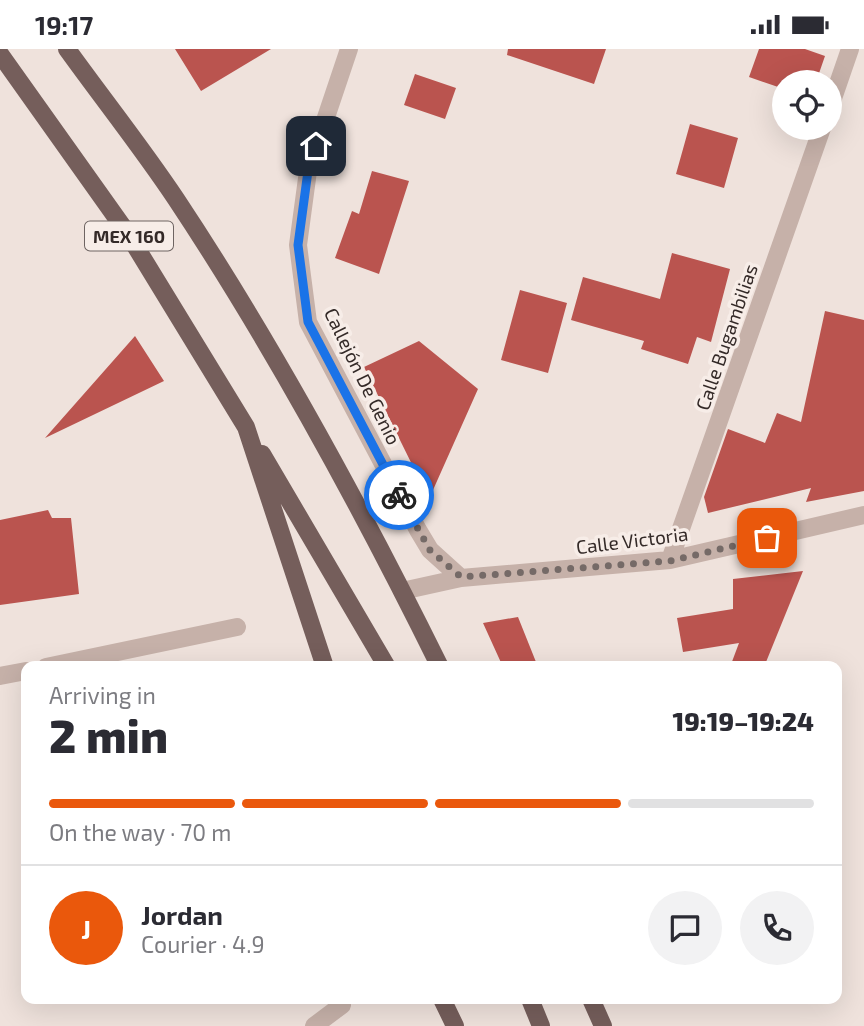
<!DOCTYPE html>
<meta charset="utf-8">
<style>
:root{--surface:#fff;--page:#f2f2f3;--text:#2b2b33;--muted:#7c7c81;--line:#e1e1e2;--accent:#ea580c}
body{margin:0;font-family:"Exo 2",sans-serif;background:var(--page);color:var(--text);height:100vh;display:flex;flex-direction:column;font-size:26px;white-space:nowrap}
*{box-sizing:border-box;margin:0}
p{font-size:23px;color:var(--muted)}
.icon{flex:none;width:38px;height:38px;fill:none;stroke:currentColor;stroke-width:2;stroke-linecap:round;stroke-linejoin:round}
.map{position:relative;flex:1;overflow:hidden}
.drawer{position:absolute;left:21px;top:612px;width:821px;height:343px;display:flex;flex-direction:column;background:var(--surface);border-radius:14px;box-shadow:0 7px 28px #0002}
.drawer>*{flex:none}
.buttons{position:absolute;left:772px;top:21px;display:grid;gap:14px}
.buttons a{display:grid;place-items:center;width:70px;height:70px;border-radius:50%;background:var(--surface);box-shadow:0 7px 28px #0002;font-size:35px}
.pin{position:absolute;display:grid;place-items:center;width:60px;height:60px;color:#fff;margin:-30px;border-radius:14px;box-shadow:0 4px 10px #0006}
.courier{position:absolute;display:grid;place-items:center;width:70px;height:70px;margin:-35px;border:5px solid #1a73e8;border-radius:50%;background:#fff;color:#222;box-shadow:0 2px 9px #0007}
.summary em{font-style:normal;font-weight:800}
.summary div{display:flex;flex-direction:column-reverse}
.summary{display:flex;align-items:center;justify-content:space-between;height:119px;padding:0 28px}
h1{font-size:46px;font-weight:800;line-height:52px}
.bar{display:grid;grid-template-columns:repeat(4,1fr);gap:10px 7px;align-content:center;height:84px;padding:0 28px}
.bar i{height:9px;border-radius:5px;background:var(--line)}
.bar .selected{background:var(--accent)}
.bar p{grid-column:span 4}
.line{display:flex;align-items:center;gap:18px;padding:0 28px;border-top:2px solid var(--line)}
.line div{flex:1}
.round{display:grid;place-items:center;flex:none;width:74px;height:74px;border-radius:37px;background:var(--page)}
.status{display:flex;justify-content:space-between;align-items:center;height:49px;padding:0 35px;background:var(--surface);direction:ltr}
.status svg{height:19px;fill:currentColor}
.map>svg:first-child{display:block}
.building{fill:#ba544f}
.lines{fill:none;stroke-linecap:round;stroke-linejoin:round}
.minor{stroke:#c6b1a9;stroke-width:18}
.primary{stroke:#755e5b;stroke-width:18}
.done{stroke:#756a67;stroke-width:7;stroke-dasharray:0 12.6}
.route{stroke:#1a73e8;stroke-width:9}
.labels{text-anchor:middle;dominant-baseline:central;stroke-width:7;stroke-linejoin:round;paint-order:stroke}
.shield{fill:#f7ede8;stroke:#6e6462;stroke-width:2}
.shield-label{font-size:18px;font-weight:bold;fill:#342a28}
.street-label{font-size:19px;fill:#342a28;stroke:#f7ede8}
</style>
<div class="status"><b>19:17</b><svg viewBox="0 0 49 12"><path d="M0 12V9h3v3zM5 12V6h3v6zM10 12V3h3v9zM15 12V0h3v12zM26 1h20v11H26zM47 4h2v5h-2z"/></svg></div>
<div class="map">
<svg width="864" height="977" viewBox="0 0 864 977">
<rect width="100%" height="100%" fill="#efe2dc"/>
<path class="building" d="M175,0h96l-70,42z
M508,0h98l-12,35 -87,-29z
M759,0h46l20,7 -9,26h-32v7l-35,-12z
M415,25l41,14 -11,31 -41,-14z
M690,75l48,14 -14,50 -48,-14z
M372,122l37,10 -30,93 -44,-16 17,-47 7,3z
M672,204l58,16 -19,73 -14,-5 -9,27 -47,-15 3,-8 -73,-21 12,-43 77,22z
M520,241l47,13 -19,70 -47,-13z
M825,262l39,9v171l-58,11 5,-14 -103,25 -4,-16 24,-68 37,14 12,-30 24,9z
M135,287l29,45 -119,57z
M419,292l59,48 -49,110 -65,-132z
M48,461l4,8h19l8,76 -79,11v-85z
M803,522l-39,96h-34l9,-24 -56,9 -6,-34 56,-9v-30z
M518,568l20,50h-35l-20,-44z"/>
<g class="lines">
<path class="minor" d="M349,0l-41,122 -10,74 10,77 110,208 12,20 31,28
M830,58l20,-58
M670,511l152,-432
M402,542l59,-13 209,-18 194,-45
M46,618l191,-40
M0,627l26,-5
M314,977l28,-21"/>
<path class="primary" d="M67,0c36,50 75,99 109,150 99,149 185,308 264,468
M0,5l128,180 118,193 79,240
M262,405l125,213
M442,950l13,27
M530,950l11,27
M591,950l12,27"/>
</g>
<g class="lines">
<path class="done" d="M399,446l31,55 31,27 209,-16 97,-23"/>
<path class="route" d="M316,97l-8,25 -10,74 10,77 91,173"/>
</g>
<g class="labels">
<rect class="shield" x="85" y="172.5" width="88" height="29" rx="5"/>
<g class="shield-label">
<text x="129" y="187">MEX 160</text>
</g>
<g class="street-label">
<text transform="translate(726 288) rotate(-71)">Calle Bugambilias</text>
<text transform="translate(363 327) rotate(64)">Callejón De Genio</text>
<text transform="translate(632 491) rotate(-7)">Calle Victoria</text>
</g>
</g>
</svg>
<div class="buttons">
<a><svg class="icon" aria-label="locate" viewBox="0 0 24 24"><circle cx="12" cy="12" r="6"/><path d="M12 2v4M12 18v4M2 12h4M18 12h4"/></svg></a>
</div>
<div class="pin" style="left:767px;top:489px;background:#ea580c"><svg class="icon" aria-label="bag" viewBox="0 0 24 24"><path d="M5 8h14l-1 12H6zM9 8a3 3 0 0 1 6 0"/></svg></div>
<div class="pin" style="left:316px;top:97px;background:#1f2937"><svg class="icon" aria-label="home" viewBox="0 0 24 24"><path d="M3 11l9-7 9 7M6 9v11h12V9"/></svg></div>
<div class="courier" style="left:399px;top:446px"><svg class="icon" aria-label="bike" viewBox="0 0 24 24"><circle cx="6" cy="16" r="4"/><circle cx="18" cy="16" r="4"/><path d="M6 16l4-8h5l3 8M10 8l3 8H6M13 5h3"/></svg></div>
<section class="drawer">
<div class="summary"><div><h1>2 min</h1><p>Arriving in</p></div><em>19:19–19:24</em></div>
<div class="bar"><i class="selected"></i><i class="selected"></i><i class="selected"></i><i></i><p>On the way · 70 m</p></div>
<div class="line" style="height:126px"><b class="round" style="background:var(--accent);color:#fff">J</b><div><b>Jordan</b><p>Courier · 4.9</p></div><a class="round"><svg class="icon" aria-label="chat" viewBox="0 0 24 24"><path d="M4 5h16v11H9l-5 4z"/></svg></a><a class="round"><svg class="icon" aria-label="phone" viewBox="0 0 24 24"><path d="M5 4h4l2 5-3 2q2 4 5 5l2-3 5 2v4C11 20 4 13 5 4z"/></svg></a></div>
</section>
</div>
